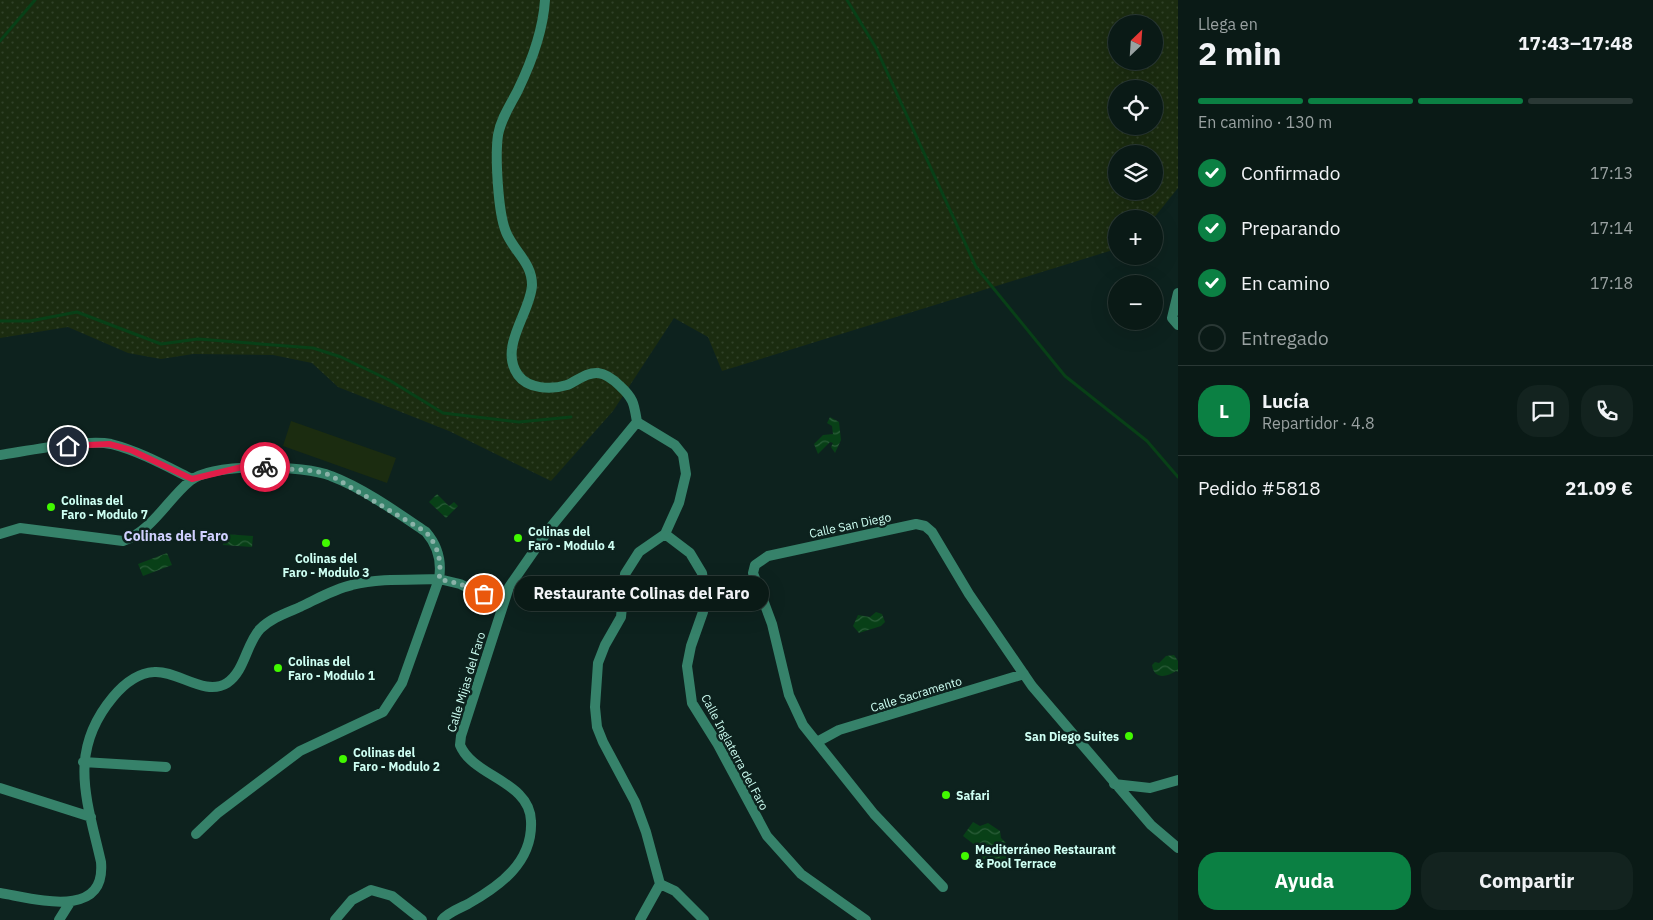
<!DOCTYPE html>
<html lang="es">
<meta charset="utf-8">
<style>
:root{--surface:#0a1a16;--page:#13231f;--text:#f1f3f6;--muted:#99a1a1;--line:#2a3835;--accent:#0b8043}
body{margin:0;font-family:"IBM Plex Sans",sans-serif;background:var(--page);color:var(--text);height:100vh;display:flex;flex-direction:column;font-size:19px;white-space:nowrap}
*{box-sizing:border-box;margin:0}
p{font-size:16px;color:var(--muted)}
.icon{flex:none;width:28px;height:28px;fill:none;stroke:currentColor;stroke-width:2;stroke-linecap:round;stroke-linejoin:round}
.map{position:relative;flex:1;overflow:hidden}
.side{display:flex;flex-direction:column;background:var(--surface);width:475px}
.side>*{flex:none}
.needle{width:32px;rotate:25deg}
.tools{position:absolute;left:1108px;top:15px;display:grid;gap:10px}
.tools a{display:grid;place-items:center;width:55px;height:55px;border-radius:50%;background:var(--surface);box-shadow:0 5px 20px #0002,0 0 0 1px var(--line);font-size:25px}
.pin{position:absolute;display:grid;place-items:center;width:42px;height:42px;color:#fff;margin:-21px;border:2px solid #fff;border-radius:50%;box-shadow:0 1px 5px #0007}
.courier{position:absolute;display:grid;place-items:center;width:50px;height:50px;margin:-25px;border:4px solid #e11d48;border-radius:50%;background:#fff;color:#222;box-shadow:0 1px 6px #0007}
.bubble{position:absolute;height:35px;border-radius:18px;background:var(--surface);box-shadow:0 5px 20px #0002,0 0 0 1px var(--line);font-size:16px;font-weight:700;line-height:35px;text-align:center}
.summary em{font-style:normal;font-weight:700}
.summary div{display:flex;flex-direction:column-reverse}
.summary{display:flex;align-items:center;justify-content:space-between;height:85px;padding:0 20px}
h1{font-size:32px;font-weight:700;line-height:38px}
.bar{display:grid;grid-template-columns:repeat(4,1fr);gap:8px 5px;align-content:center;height:60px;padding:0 20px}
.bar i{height:6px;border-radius:4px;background:var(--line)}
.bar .active{background:var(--accent)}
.bar p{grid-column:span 4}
.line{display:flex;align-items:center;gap:12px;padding:0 20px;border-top:1px solid var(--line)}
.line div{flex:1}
.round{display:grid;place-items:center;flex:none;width:52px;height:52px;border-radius:20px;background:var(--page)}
ol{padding:0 20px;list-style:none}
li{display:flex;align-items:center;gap:15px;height:55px}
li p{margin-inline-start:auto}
li .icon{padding:5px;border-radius:50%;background:var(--accent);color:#fff;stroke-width:4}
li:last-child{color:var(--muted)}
li i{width:28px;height:28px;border:2px solid var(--line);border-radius:50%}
.cta{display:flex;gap:10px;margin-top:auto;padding:10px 20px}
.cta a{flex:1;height:58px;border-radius:20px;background:var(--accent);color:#fff;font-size:20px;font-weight:700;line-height:58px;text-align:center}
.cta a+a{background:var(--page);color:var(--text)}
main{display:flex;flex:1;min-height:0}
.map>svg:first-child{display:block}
.grass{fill:url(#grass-dots);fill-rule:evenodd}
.green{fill:#1b2c10}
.water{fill:url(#water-waves)}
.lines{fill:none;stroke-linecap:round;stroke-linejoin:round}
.stream{stroke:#084017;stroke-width:3}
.minor{stroke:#36826a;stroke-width:10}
.done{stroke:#8ab2a8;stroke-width:5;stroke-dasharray:0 9}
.route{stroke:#e11d48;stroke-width:6}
.poi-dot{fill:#41f900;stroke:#0d221e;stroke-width:2}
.labels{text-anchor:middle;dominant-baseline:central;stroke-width:5;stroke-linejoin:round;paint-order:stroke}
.poi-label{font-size:12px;font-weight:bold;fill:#cefff3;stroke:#0d221e;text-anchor:start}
.street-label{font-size:12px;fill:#cefff3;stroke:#0d221e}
.neighbourhood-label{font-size:14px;font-weight:bold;fill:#d0d0ff;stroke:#0d221e}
</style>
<main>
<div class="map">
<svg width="1178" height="920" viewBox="0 0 1178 920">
<defs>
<pattern id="grass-dots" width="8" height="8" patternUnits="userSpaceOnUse" patternTransform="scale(1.25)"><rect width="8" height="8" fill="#1b2c10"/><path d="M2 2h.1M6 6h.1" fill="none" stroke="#304128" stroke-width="1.8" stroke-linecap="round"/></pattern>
<pattern id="water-waves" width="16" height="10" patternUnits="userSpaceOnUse" patternTransform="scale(1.25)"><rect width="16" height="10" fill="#084017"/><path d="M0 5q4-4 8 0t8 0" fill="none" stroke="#2b5d39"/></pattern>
</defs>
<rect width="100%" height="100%" fill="#0d221e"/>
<path class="grass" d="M0,0h1178v188l-25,31h-37v30l-394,122 -14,-34 -34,-19 -61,93 -62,70 -102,-50 -111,-44 -26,-24 -39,-8 -80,-1 -32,5 -33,-6 -60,-26 -68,11zM1116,24h38v37h-38zM1116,89h38v37h-38zM1116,154h38v37h-38z"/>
<path class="green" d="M291,421l105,37 -9,25 -104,-37z"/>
<path class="water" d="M830,417l9,5 2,18 -6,13 -4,-6 2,-4 -3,-1 -12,12 -4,-10 9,-9 10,-1 -1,-8 -5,-3z
M437,494l12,12 5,-4 4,4 -12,12 -17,-16z
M224,534l29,2 -1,11 -29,-2z
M167,553l5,12 -29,11 -5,-12z
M876,612l6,2 3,8 -4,4 -22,7 -6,-7 5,-11 12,2z
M1174,655l4,6v11l-2,-1c-9,6 -22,9 -24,-6l3,-3 4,1 7,-7z
M973,822l7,4 8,-3 12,8 1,7 5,5v22l-12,-5 -11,-1 -3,-10 -17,-13z"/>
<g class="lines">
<path class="stream" d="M847,0l29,48 100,219 89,109 82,65 31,36
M0,41l35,-41
M0,321h30l47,-9 84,32 37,-5 115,9 28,9 48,23 54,33 76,9 52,-5"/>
<path class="minor" d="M545,0c-2,32 -13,61 -27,90 -7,14 -17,28 -20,45 -3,21 0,78 8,97 8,20 26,30 26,53 -1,27 -34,62 -14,90 10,14 33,15 49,10 10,-4 19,-13 31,-12 8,1 17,8 22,13 14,13 14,18 17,36
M1178,293l-6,25 6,7
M637,422l38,23 8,10 3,19 -7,29 -14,31 -26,18 -14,22 -4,43 -16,28 -7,18 -3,44 2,20 6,15 32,60 11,30 14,52
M0,455c27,-4 86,-16 111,-11 28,7 55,22 81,35
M0,534l20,-6 103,13c28,-9 45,-42 67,-60 23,-19 115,-16 141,-5 32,12 67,37 95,56 12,14 16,29 13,47l21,5 42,20
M665,534l25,19 12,20 3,21 -2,18 -12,34 -4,20 5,37 25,40 50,93 34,38 65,46
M817,742l22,-12 185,-56
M83,762l83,5
M1114,784l36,4 28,-8
M0,788l91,29
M660,884l15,7 29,29
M943,887l-69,-73 -71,-89 -14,-30 -17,-71 -19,-51 2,-8 13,-9 148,-32 9,2 7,6 37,62 63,92 119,139 27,23
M0,893c36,6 106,27 101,-31 -14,-62 -34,-110 12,-165 10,-12 24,-24 41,-25 23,-2 51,25 73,11 18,-12 19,-39 33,-54 11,-11 26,-16 40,-22 17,-8 34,-18 52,-22 28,-7 59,-5 87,-6l-37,104 -19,29 -83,39 -82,62 -22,21
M59,920l10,-16
M335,920l17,-20 19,-10 21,6 30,24
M442,920c5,-7 18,-12 26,-16 32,-18 65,-42 63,-83 -1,-40 -58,-44 -71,-76l1,-9 48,-149 41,-59 87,-106
M640,920l20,-36"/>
</g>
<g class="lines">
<path class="done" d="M265,467l50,4 15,4 96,57c12,14 16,29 13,47l21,5 24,10"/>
<path class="route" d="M68,446l41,-2 22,6 61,29 50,-12h23"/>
</g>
<g class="poi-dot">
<circle cx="51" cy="507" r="5"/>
<circle cx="518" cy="538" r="5"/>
<circle cx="326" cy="543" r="5"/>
<circle cx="278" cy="668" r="5"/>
<circle cx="1129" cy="736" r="5"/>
<circle cx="343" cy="759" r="5"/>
<circle cx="946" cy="795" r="5"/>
<circle cx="965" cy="856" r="5"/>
</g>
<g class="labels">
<g class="poi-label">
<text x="61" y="500">Colinas del<tspan x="61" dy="14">Faro - Modulo 7</tspan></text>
<text x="528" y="531">Colinas del<tspan x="528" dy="14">Faro - Modulo 4</tspan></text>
<text x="326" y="558" text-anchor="middle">Colinas del<tspan x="326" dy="14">Faro - Modulo 3</tspan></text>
<text x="288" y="661">Colinas del<tspan x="288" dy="14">Faro - Modulo 1</tspan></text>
<text x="1119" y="736" text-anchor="end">San Diego Suites</text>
<text x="353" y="752">Colinas del<tspan x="353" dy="14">Faro - Modulo 2</tspan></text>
<text x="956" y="795">Safari</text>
<text x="975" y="849">Mediterráneo Restaurant<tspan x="975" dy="14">&amp; Pool Terrace</tspan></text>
</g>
<g class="street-label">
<text transform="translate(850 525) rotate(-12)">Calle San Diego</text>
<text transform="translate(466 682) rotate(-73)">Calle Mijas del Faro</text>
<text transform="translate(916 694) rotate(-17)">Calle Sacramento</text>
<text transform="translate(735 752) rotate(62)">Calle Inglaterra del Faro</text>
</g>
<g class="neighbourhood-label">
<text x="176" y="536">Colinas del Faro</text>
</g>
</g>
</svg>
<div class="tools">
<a><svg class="needle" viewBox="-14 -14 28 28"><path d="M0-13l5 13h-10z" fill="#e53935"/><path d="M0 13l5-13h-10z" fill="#99a1a1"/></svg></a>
<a><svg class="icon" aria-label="locate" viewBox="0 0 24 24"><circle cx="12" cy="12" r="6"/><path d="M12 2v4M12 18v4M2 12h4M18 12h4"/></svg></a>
<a><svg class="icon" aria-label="layers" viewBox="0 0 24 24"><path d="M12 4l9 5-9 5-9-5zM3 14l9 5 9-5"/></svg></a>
<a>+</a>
<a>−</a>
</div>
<div class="pin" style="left:484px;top:594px;background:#ea580c"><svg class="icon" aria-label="bag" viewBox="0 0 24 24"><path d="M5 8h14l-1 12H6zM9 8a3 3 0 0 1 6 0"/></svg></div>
<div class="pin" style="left:68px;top:446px;background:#1f2937"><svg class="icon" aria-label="home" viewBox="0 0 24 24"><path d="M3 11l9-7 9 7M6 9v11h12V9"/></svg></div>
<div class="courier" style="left:265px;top:467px"><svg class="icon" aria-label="bike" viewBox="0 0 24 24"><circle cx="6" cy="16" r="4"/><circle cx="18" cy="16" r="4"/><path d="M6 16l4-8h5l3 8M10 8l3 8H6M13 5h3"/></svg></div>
<div class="bubble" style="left:514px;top:576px;width:255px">Restaurante Colinas del Faro</div>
</div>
<section class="side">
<div class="summary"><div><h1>2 min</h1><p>Llega en</p></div><em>17:43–17:48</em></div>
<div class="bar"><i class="active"></i><i class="active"></i><i class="active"></i><i></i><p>En camino · 130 m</p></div>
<ol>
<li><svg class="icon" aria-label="check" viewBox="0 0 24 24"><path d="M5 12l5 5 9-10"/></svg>Confirmado<p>17:13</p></li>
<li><svg class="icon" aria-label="check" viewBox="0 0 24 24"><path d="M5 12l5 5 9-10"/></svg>Preparando<p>17:14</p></li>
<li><svg class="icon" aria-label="check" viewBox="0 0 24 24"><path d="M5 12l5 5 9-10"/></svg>En camino<p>17:18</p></li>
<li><i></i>Entregado</li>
</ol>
<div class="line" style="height:90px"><b class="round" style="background:var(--accent);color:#fff">L</b><div><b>Lucía</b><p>Repartidor · 4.8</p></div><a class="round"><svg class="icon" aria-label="chat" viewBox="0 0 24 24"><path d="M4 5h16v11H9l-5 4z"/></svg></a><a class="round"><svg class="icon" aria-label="phone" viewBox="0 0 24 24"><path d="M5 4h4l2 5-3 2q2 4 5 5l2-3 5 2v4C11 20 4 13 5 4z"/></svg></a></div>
<div class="line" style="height:65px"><div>Pedido #5818</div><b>21.09 €</b></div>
<div class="cta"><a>Ayuda</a><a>Compartir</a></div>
</section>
</main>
